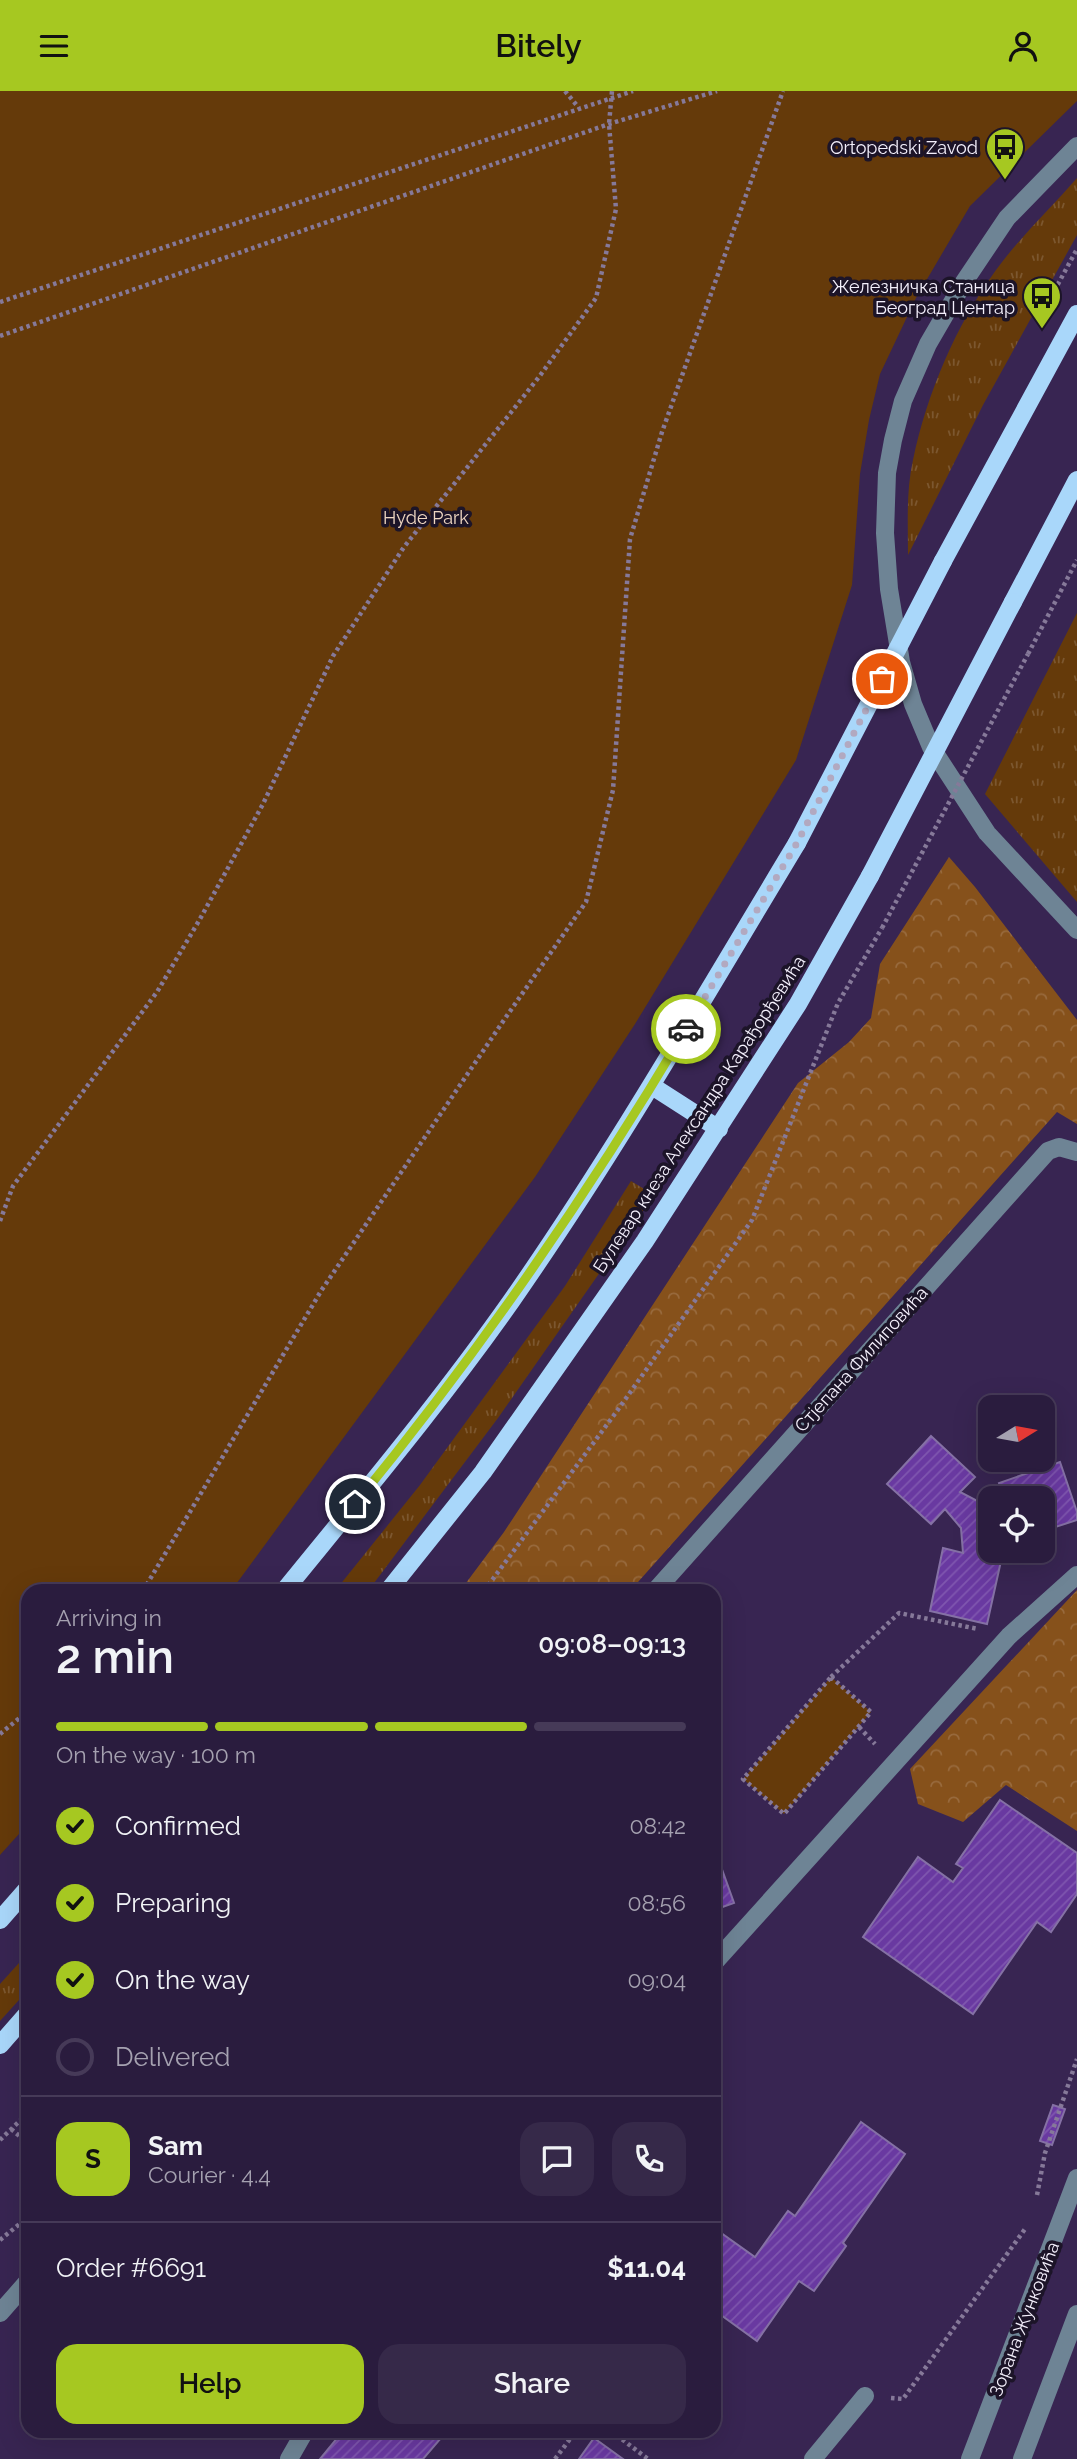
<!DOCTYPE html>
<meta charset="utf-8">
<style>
:root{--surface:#2a1c3e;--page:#362949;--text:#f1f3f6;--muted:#a5a1b0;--line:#463a58;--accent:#a6c821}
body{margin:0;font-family:Raleway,sans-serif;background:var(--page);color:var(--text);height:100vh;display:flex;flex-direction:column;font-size:26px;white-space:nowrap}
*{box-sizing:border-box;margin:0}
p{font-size:23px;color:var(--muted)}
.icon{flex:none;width:38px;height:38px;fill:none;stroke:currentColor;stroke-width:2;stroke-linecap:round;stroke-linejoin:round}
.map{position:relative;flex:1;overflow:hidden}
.side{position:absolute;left:21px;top:1493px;width:700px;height:854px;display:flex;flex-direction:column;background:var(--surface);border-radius:21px;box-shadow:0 7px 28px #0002,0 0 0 2px var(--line)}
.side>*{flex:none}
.needle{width:46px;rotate:79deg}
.controls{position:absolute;left:978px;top:1304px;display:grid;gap:14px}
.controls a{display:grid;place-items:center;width:77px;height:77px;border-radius:14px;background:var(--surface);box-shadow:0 7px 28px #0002,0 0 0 2px var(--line);font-size:35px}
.pin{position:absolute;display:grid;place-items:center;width:60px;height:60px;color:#fff;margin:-30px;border:4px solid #fff;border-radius:50%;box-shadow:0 2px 7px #0007}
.courier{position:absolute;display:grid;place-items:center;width:70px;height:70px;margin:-35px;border:5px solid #a6c821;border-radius:50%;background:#fff;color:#222;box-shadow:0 2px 9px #0007}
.overview em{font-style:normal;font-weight:600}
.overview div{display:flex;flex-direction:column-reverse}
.overview{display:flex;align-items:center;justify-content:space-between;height:119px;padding:0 35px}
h1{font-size:46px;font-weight:600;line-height:52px}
.bar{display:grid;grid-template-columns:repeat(4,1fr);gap:10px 7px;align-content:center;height:84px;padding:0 35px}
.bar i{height:9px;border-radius:5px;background:var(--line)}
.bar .selected{background:var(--accent)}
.bar p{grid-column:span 4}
.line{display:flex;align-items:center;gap:18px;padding:0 35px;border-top:2px solid var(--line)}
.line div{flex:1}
.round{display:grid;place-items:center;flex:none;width:74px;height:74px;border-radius:21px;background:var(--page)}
ol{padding:0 35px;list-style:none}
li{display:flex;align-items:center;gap:21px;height:77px}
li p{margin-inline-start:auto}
li .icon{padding:7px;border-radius:50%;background:var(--accent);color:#111;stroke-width:4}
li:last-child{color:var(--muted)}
li i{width:38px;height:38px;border:4px solid var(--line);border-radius:50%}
.primary-button{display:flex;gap:14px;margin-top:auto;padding:14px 35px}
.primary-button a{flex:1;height:80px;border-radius:21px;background:var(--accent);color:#111;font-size:28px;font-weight:600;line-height:80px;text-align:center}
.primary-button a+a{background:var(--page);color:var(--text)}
header{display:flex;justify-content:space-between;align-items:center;height:91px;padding:0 35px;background:var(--accent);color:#111;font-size:32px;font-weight:600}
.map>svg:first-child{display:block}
.grass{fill:url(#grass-tufts)}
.forest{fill:url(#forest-crowns)}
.green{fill:#653a0a}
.building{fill:url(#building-hatch);stroke:#8571a5;stroke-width:2}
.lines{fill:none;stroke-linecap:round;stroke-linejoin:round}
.path{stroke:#867999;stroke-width:4.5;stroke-dasharray:3.5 3.5;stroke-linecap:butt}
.minor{stroke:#6e8495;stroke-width:18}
.major{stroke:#a9d7fa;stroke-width:18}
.path-bridge{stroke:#867999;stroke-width:4.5;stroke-dasharray:3.5 3.5;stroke-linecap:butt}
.major-bridge{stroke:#a9d7fa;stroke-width:18}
.done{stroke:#b2a9c0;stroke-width:7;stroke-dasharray:0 12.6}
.route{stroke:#a6c821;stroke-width:9}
.labels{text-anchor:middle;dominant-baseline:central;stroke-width:7;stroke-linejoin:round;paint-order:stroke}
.poi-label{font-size:18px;fill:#f4f0fc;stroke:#1c1428;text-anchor:end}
.park-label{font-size:18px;fill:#efd7c2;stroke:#1c1428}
.street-label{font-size:18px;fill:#f4f0fc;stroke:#1c1428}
</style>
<header><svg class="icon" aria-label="menu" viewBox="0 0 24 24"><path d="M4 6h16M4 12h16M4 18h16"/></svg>Bitely<svg class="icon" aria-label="person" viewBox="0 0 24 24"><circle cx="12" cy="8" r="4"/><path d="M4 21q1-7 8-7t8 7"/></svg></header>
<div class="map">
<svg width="1077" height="2368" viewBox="0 0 1077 2368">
<defs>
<pattern id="grass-tufts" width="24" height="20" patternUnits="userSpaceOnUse" patternTransform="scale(1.75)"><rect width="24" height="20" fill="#653a0a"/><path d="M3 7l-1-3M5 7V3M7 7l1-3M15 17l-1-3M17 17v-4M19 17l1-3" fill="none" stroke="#7c572f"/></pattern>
<pattern id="forest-crowns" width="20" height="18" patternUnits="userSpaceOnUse" patternTransform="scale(1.75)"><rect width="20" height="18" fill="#86511b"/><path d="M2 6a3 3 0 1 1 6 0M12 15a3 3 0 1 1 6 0" fill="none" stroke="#986a3d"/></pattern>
<pattern id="building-hatch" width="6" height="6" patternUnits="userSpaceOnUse" patternTransform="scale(1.75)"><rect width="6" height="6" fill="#6939a1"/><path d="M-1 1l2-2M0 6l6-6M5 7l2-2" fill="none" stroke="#7f56af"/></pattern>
</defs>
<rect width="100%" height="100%" fill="#382552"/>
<path class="grass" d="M1077,87v57l-94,170 -75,150c0,-32 -2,-64 5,-95 14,-67 43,-135 83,-190 24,-33 54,-61 81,-92z
M1077,522v289l-92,-108z
M631,1090l23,14 -156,223 -130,173h-33l85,-106 145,-199z
M28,1862v37l-28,31v-37z"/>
<path class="forest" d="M949,766l26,30 102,133v104l-20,-12 -427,479h-170l44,-59 294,-449 51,-41 22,-24 9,-54z
M1077,1499v241l-71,-46 -43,37 -45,-18 -8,-35z"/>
<path class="green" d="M0,0h1077v10l-107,105 -54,92 -36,76 -11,46 -9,54 -8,111 -56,175 -161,264 -100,153 -304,414h-203v233l-28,31z
M831,1586l40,35 -87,102 -41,-35z"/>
<path class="building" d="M931,1345l44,41 -15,15 21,11 9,-1v31l-7,24 18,4 -14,63 -57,-13 13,-63 20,5 -2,-25 -16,-19 -14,15 -44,-40z
M1060,1371l17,50v8l-34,11v-33h-39l-5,-15z
M1000,1709l77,53v41l-26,38 -14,-10 -64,92 -110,-77 55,-80 35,25 10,-14 -7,-4z
M714,1756l20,56 -20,7z
M1053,2014l12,4 -13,36 -12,-4z
M861,2031l44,32 -62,89 3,3 -32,45 -15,-10 -42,60 -43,-31v-82l41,29 33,-46 7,5z
M343,2340h104l-24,28h-103z
M594,2347l29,21h-44z"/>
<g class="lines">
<path class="path" d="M565,0l14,17
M1051,206l26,-48
M0,211l633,-211
M0,245l609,-212 108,-33
M1028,563l49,-94
M0,1130l13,-35 144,-194 43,-73 63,-115 70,-148 71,-109 135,-170 57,-79 20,-89 -7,-85 3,-33
M143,1500l178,-300 185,-274 80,-115 27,-112 17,-251 32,-107 121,-341
M484,1500l133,-180 135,-191 86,-217 44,-75
M831,1586l40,35 -87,102 -41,-35z
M831,1586l68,-64 79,16
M859,1636l16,17
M0,1643l28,-23
M11,2038l17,14
M0,2049l28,-27
M1037,2104l8,-42 32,-94
M0,2149l28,-23
M891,2307l12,1 122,-170
M567,2340l6,4 6,-4
M611,2340l37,28
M555,2368l18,-24"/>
<path class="minor" d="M1077,55l-70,72 -43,64 -36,62 -25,57 -10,39 -6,33 -2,60 4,56 12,73 12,42 18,43 56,86 90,97
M655,1500l393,-440 11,-4 18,5
M714,1872l295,-327 68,-61
M0,2222l28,-32
M289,2368l16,-28
M813,2368l52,-63
M970,2368l107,-281
M1022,2368l55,-145"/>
<path class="major" d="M943,470l134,-247
M1013,511l64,-122
M652,995l67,43
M284,1500c78,-96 157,-190 228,-291 103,-148 192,-303 285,-457
M388,1500l95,-119 162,-231 153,-237 72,-128
M0,1829l28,-32
M0,1954l28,-32"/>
<path class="path-bridge" d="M882,837l146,-274"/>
<path class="major-bridge" d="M797,752l146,-282
M870,785l143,-274"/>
</g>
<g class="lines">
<path class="done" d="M686,938l111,-186 85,-164"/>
<path class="route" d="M355,1413c122,-149 232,-308 331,-475"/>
</g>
<defs>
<symbol id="bus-pin" viewBox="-11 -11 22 30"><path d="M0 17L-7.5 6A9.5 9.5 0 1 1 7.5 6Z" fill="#a6c821" stroke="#1c1428"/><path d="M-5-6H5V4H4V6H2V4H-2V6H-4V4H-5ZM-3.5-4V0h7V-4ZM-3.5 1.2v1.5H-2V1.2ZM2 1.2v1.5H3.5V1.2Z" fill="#111"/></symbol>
</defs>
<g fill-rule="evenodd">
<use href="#bus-pin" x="983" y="34" width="44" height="60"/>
<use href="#bus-pin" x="1020" y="183" width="44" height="60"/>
</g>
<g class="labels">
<g class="poi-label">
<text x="978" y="56">Ortopedski Zavod</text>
<text x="1015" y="195">Железничка Станица<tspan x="1015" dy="21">Београд Центар</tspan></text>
</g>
<g class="park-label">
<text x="426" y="426">Hyde Park</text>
</g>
<g class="street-label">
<text transform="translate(699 1023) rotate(-57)">Булевар кнеза Александра Карађорђевића</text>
<text transform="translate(861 1268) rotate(-48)">Стјепана Филиповића</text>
<text transform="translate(1024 2228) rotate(-69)">Зорана Жунковића</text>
</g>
</g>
</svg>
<div class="controls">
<a><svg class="needle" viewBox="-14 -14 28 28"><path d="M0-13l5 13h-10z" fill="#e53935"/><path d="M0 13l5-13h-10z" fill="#a5a1b0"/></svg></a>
<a><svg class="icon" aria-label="locate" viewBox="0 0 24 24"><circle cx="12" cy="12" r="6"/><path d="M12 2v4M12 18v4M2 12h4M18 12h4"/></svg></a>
</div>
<div class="pin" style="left:882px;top:588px;background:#ea580c"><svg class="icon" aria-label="bag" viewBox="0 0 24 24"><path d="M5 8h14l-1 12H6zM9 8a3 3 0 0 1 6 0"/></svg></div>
<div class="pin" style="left:355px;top:1413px;background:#1f2937"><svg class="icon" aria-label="home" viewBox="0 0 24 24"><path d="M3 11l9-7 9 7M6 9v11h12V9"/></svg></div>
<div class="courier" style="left:686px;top:938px"><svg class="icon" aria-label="car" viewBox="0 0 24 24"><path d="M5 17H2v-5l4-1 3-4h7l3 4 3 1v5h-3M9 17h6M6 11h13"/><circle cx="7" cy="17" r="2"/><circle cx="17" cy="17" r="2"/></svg></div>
<section class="side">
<div class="overview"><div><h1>2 min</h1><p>Arriving in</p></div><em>09:08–09:13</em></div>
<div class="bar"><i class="selected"></i><i class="selected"></i><i class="selected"></i><i></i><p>On the way · 100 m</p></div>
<ol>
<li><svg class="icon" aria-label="check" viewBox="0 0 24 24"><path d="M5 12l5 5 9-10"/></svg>Confirmed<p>08:42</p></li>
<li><svg class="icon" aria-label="check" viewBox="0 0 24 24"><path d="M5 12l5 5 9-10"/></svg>Preparing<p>08:56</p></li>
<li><svg class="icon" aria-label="check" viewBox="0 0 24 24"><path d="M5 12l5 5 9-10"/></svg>On the way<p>09:04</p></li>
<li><i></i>Delivered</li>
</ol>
<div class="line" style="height:126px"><b class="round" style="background:var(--accent);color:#111">S</b><div><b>Sam</b><p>Courier · 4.4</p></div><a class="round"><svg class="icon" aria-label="chat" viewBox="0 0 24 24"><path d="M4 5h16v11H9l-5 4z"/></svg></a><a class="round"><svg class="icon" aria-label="phone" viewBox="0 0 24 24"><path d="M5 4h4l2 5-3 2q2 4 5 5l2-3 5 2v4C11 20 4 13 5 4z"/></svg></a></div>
<div class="line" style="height:91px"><div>Order #6691</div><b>$11.04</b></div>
<div class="primary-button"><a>Help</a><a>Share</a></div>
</section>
</div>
